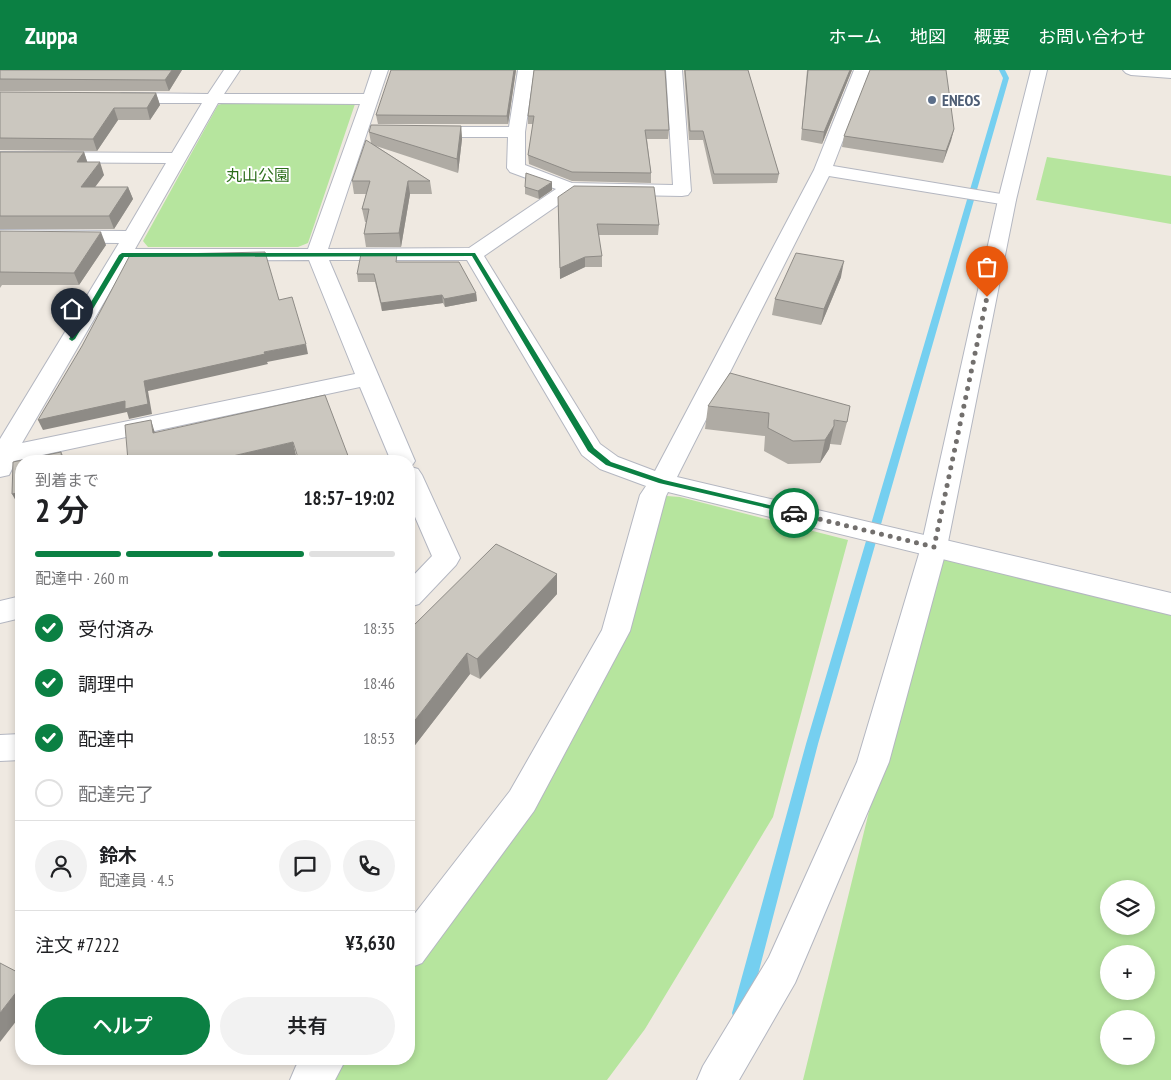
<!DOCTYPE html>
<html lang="ja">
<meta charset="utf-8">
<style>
:root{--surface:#fff;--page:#f2f2f2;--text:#202124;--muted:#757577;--line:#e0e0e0;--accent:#0b8043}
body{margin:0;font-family:"PT Sans Narrow","Noto Sans JP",sans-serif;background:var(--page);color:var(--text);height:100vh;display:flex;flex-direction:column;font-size:19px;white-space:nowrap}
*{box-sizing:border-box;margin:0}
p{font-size:16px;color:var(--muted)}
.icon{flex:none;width:28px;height:28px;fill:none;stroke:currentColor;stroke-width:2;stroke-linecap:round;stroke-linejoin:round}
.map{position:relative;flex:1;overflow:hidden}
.side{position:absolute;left:15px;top:385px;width:400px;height:610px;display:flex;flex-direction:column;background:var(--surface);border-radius:20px;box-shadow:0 2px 8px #0003}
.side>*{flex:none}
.fabs{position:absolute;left:1100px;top:810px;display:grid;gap:10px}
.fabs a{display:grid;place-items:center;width:55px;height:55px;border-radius:50%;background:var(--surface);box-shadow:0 2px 8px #0003;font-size:25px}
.pin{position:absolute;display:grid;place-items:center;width:42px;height:42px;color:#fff;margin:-51px -21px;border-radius:50% 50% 50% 0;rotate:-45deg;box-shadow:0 0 5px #0007}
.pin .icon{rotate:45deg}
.courier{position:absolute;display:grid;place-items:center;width:50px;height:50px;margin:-25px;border:4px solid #0b8043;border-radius:50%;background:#fff;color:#222;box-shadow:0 1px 6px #0007}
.headline em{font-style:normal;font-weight:600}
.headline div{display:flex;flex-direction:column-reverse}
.headline{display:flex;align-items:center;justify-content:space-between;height:85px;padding:0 20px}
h1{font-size:32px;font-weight:600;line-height:38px}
.bar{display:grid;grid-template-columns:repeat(4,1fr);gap:8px 5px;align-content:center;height:60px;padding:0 20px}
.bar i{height:6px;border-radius:4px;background:var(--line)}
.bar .on{background:var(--accent)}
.bar p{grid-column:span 4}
.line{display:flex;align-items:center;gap:12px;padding:0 20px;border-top:1px solid var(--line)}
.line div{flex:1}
.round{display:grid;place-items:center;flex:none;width:52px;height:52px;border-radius:26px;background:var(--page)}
ol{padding:0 20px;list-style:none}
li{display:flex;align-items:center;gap:15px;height:55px}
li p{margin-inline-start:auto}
li .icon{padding:5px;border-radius:50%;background:var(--accent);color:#fff;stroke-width:4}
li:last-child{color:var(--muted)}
li i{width:28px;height:28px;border:2px solid var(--line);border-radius:50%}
.button{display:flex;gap:10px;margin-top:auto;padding:10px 20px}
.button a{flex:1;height:58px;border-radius:30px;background:var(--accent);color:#fff;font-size:20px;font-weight:600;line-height:58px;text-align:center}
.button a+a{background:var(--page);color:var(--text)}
header{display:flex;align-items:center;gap:30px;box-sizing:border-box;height:70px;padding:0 25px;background:var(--accent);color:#fff}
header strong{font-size:24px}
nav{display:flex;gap:28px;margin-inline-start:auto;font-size:18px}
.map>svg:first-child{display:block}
.green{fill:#b6e59e;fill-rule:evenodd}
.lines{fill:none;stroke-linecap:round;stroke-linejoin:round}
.stream{fill:#75cff0;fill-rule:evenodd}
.minor-casing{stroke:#b4b7c1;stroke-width:2}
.tertiary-casing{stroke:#b4b7c1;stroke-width:2}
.minor{fill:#fff;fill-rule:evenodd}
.tertiary{fill:#fff;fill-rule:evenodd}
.wall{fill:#afaba4}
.shaded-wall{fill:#8e8b86}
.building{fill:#cbc7bf;stroke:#8e8b86}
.route{fill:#0b8043}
.done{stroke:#726f6d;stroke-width:5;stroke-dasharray:0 9}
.service-dot{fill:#5c6f8a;stroke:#fff;stroke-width:2}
.labels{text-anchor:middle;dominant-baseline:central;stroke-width:4;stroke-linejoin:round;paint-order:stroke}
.far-service-label{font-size:16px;font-weight:bold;fill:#4e5e75;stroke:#fff;text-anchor:start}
.far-park-label{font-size:16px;fill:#2c6e1b;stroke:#fff}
</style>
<header>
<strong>Zuppa</strong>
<nav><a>ホーム</a><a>地図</a><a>概要</a><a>お問い合わせ</a></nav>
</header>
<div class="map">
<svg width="1171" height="1010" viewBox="0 0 1171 1010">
<rect width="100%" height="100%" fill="#efe9e1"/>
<path class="green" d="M348,31l7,3 -47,139 -10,4h-150l-5,-6 75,-136 10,-3z
M1047,87l124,19v48l-135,-24z
M653,425l27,2 168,43 -75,277 -128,212 -38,51h-281l14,-21h69v-103l163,-245z
M934,477l237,57v476h-368zM1109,819h37v37h-37zM1109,884h37v37h-37zM1109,949h37v37h-37z"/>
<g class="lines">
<path class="stream" d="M999,0h6l4,8 -191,666 -70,269 -2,6 -6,2 -6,-2 -2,-6 74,-269 197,-666z"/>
<defs>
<path id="minor" d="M224,0h16l-16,24h140l8,-24h16l-60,179 141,-1 87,-59 -46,-17 -3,-4 1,-31h-84l-6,-1 -2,-4 2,-4 6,-1h85l9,-57h16l-9,62v33l47,18 101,2 -7,-115h16l9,121 -3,4 -6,1 -108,-2 -90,62 116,188 18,13 37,14 159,-301 40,-100h16l-37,96 180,30 3,4 -3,4 -6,1 -178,-29 -152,301 494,116v22l-503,-123 -2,4 -36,135 -96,180 -112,152 -13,5v-47l101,-130 92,-161 38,-135 6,-9 -46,-17 -18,-14 -115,-195h-138l86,201 -4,6 7,2 4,6 38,83 -4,7 -37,39 -10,3v-27l23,-24 -23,-53v-42h-18l-31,-74 -346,74 -2,8 -3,6 -9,2v-38l119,-196 -119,-1v-12l126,1 40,-68 -166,-1v-10l172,1 30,-50h-80l-6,-2 -2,-3 2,-3 6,-2 86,1zM218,33l142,1 -52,145h-173zM309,190l46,114 -333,69 106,-182z
M21,526v22l-21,5v-22z
M21,664v26l-21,1v-26z
M301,989h45l-11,21h-45l6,-14z"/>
<path id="tertiary" d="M1031,0h16l-31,130 -69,347 -58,215 -94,221 -56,97h-42l6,-14 66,-109 88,-195 64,-215 77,-347z
M1123,0h48v8l-40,-3 -5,-2z"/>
</defs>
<use href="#minor" class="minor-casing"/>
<use href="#tertiary" class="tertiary-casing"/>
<use href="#minor" class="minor"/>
<use href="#tertiary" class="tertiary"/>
</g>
<path class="wall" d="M0,0h182l-13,21h-169z
M516,0l-8,54h-130l-2,-9z
M534,0l135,60 -1,9h-21l4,34v10l-79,-2 -43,-17 -1,-9 5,-31h-5v-8z
M684,0h64l31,104 -2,9 -64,1 -10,-44h-14z
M807,0h45l-30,74 -21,-4z
M0,22l156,1 4,12 -10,15h-32l-21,31 -97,-1z
M461,56l1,13 -4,34 -82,-27 54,35 2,13h-22l-9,53h-35l-2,-13 2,-12h-1l-3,-13 4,-15h-12l-2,-13 19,-38 -2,-11z
M954,59l-11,34 -101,-16 2,-11z
M0,82h84l3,10 17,13 -9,12h33l5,12 -19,30h-114z
M525,117l27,3 -13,9 -14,-5z
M558,127l101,28 -1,10h-60l4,21v11h-17l-25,12z
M0,161l106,14 -27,40h-77l-2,3z
M398,192l78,31 1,8 -32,6 -2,-4 -61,8 -7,-29h-17l-1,-8z
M841,207l-20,48 -49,-10 3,-16z
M708,336l139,16 -6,23 -11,-1 -1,5 -9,14 -32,1 -24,-13 1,-15 -60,-7z
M557,504v20l-77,85 -10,-5 -58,75 -3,-1v-118z"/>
<path class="shaded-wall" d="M172,0h10l-13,21 -4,-11z
M514,0h2l-8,54 -1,-8z
M850,0h2l-30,74 2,-12z
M156,23l4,12 -10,15 -3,-12z
M114,38l4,12 -21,31 -4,-12z
M461,56l1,13 -4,34 -1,-14z
M954,59l-3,12 -8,22 3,-12z
M84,82l4,12 -11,-2z
M100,92l4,13 -18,24 -5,-12z
M408,111l2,13 -9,53 -2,-14z
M552,112v8l-13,9 -1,-8z
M128,117l5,12 -19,30 -5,-13z
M101,162l5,13 -27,40 -5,-12z
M585,187v10l-25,12v-11z
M844,191l-3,16 -20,48 3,-16z
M476,223l1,8 -32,6 -1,-8z
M442,225l1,8 -61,8 -1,-8z
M306,274l2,10 -41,8 1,2 -120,27 4,23 -23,5 -2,-7 -84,18 -5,-10 106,-39 120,-29z
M151,350l4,13h-2z
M834,356l-5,23 -9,14 5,-23z
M293,372l3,13 -27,6h-44l-1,-3z
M61,382l5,9h-4z
M21,422v18l-9,-16z
M557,504v20l-77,85 -3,-20z
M467,583l3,21 -58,75 -3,-13v-8z
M21,916v29l-21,27v-29z"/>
<path class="building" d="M0,0h172l-7,10 -165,-1z
M391,0h123l-7,46 -131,-1z
M534,0h131l4,60h-24l6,43 -79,-1 -44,-17 6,-39h-6z
M685,0h63l31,104h-65l-11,-43h-13z
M808,0h42l-26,62 -22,-3z
M870,0h76l8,59 -8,22 -102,-15z
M0,22l156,1 -9,15h-33l-21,31 -93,-1z
M371,55l90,1 -4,33 -88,-27z
M366,70l64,41h-22l-9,52 -35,1 5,-25h-7l8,-28h-18z
M0,82h84l-7,10h23l-19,25h47l-19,29h-109z
M526,103l26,9 -14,9 -13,-4z
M574,116l80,1 5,38 -62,-1 5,32 -17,1 -25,11 -2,-71z
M0,161l101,1 -27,41 -74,-1z
M265,182l14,48 13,-3 14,47 -42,8 1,2 -121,27 4,23 -23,5v-8l-87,19 44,-74 48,-91z
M796,183l48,8 -20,48 -49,-10z
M361,184h36l-1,8h63l17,31 -32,6 -2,-4 -61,8 -7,-29h-17z
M730,303l120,33 -3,16 -13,-2v6l-9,14 -32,1 -25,-13 1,-15 -61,-7z
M325,325l25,66h-51l-6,-19 -69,16 1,3h-97l-3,-36 26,-5 2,13z
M61,382l1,9h-41v31l-9,2 1,-32z
M496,474l61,30 -80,85 -10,-6 -58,75v-98z
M0,893l21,11v12l-21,27z"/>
<path class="route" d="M475,183l119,195 17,14 53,18 130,31 4,2 -1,2 -138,-32 -53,-18 -18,-14 -116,-195 -348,1 -49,82 -3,2 -3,-2 50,-84 3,-2z"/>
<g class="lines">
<path class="done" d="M794,443l140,34 53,-250"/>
</g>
<circle class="service-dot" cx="932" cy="30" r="5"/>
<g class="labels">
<g class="far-service-label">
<text x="942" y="30">ENEOS</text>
</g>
<g class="far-park-label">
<text x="258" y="105">丸山公園</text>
</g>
</g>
</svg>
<div class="fabs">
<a><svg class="icon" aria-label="layers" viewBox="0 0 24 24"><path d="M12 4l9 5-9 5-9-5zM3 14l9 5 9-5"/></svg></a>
<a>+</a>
<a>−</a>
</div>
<div class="pin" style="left:987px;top:227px;background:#ea580c"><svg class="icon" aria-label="bag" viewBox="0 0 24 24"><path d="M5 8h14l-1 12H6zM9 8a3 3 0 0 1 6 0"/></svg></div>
<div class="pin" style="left:72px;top:269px;background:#1f2937"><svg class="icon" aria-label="home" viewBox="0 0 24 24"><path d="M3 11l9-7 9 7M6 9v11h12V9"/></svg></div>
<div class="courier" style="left:794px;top:443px"><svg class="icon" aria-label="car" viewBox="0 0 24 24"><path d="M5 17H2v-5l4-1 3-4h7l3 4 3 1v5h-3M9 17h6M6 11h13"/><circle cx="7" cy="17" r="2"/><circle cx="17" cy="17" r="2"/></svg></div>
<section class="side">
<div class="headline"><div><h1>2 分</h1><p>到着まで</p></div><em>18:57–19:02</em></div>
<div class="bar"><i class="on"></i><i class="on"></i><i class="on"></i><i></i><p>配達中 · 260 m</p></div>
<ol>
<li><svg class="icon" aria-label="check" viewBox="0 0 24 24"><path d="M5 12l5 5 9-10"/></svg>受付済み<p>18:35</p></li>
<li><svg class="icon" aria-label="check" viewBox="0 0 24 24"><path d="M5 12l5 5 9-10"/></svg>調理中<p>18:46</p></li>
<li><svg class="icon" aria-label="check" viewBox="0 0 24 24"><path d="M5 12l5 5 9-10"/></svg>配達中<p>18:53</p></li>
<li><i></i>配達完了</li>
</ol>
<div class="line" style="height:90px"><a class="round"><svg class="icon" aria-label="person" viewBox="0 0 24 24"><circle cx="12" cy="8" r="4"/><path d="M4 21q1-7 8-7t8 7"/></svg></a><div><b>鈴木</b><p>配達員 · 4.5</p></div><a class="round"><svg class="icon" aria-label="chat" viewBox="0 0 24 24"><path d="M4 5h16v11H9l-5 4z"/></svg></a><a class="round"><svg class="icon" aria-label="phone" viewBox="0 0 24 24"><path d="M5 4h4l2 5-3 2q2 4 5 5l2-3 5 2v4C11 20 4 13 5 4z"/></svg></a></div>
<div class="line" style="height:65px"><div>注文 #7222</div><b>¥3,630</b></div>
<div class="button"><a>ヘルプ</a><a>共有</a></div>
</section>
</div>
